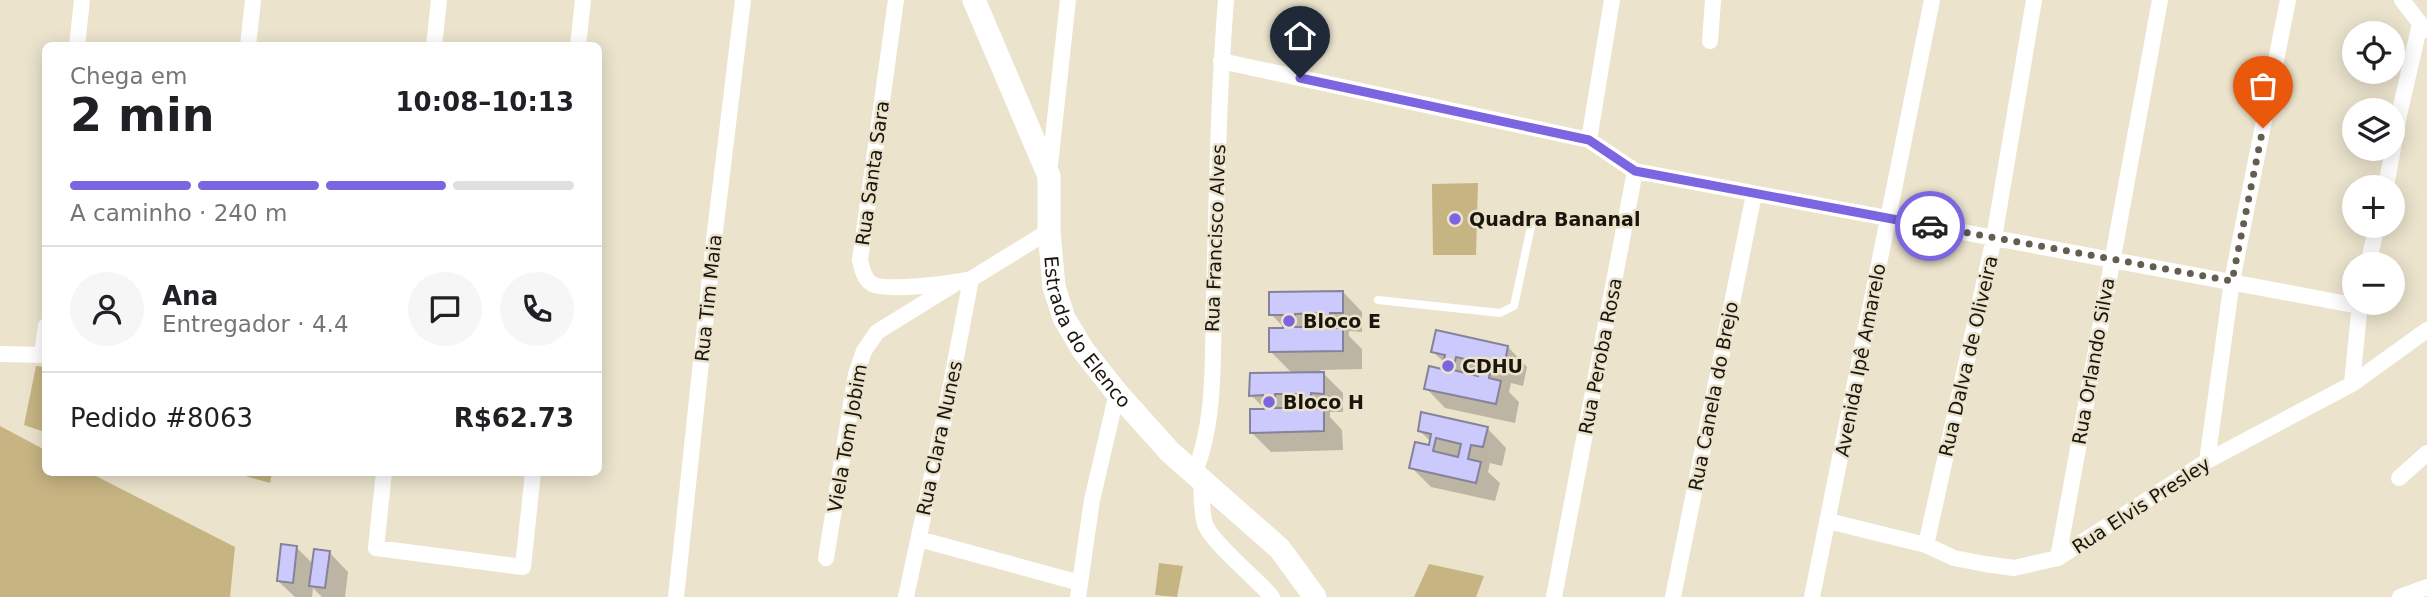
<!DOCTYPE html>
<html lang="pt">
<meta charset="utf-8">
<style>
:root{--surface:#fff;--page:#f6f6f6;--text:#202124;--muted:#757577;--line:#e0e0e0;--accent:#7b65e0}
body{margin:0;font-family:"DejaVu Sans",sans-serif;background:var(--page);color:var(--text);height:100vh;display:flex;flex-direction:column;font-size:26px;white-space:nowrap}
*{box-sizing:border-box;margin:0}
p{font-size:23px;color:var(--muted)}
.icon{flex:none;width:38px;height:38px;fill:none;stroke:currentColor;stroke-width:2;stroke-linecap:round;stroke-linejoin:round}
.map{position:relative;flex:1;overflow:hidden}
.side{position:absolute;left:42px;top:42px;width:560px;height:434px;display:flex;flex-direction:column;background:var(--surface);border-radius:10px;box-shadow:0 4px 18px #0003}
.side>*{flex:none}
.tools{position:absolute;left:2342px;top:21px;display:grid;gap:14px}
.tools a{display:grid;place-items:center;width:63px;height:63px;border-radius:50%;background:var(--surface);box-shadow:0 4px 18px #0003;font-size:35px}
.pin{position:absolute;display:grid;place-items:center;width:60px;height:60px;color:#fff;margin:-72px -30px;border-radius:50% 50% 50% 0;rotate:-45deg;box-shadow:0 0 7px #0007}
.pin .icon{rotate:45deg}
.courier{position:absolute;display:grid;place-items:center;width:70px;height:70px;margin:-35px;border:5px solid #7b65e0;border-radius:50%;background:#fff;color:#222;box-shadow:0 2px 9px #0007}
.summary em{font-style:normal;font-weight:700}
.summary div{display:flex;flex-direction:column-reverse}
.summary{display:flex;align-items:center;justify-content:space-between;height:119px;padding:0 28px}
h1{font-size:46px;font-weight:700;line-height:52px}
.bar{display:grid;grid-template-columns:repeat(4,1fr);gap:10px 7px;align-content:center;height:84px;padding:0 28px}
.bar i{height:9px;border-radius:5px;background:var(--line)}
.bar .current{background:var(--accent)}
.bar p{grid-column:span 4}
.line{display:flex;align-items:center;gap:18px;padding:0 28px;border-top:2px solid var(--line)}
.line div{flex:1}
.round{display:grid;place-items:center;flex:none;width:74px;height:74px;border-radius:37px;background:var(--page)}
.map>svg:first-child{display:block}
.green{fill:#c7b483}
.shadow{fill:#0003}
.building{fill:#ccc9fc;stroke:#848399;stroke-width:2;fill-rule:evenodd}
.lines{fill:none;stroke-linecap:round;stroke-linejoin:round}
.lane{stroke:#fff;stroke-width:8}
.street{stroke:#fff;stroke-width:16}
.secondary{stroke:#fff;stroke-width:23}
.done{stroke:#635e50;stroke-width:7;stroke-dasharray:0 12.6}
.route{stroke:#7b65e0;stroke-width:9}
.poi-dot{fill:#7b65e0;stroke:#ebe3cc;stroke-width:2.5}
.labels{text-anchor:middle;dominant-baseline:central;stroke-width:5;stroke-linejoin:round;paint-order:stroke}
.street-label{font-size:19px;fill:#1a160e;stroke:#ebe3cc}
.poi-label{font-size:19px;font-weight:bold;fill:#1a160e;stroke:#ebe3cc;text-anchor:start}
</style>
<div class="map">
<svg width="2427" height="597" viewBox="0 0 2427 597">
<rect width="100%" height="100%" fill="#ebe3cc"/>
<path class="green" d="M1478,183l-2,72h-43l-1,-71z
M36,366l9,1v65l-21,-7z
M0,426l45,24 1,22 44,1 145,74 -5,50h-230z
M235,473h37l-2,10z
M1159,563l24,3 -6,31 -22,-2z
M1429,564l55,12 -8,21h-62z"/>
<path class="shadow" d="M1343,292l19,20v20l-13,-1v5l13,13v20l-42,1 23,23v19h-13v5l12,13 1,20 -72,2 -19,-19 14,-23 -15,-15 42,-21 -22,-22 15,-22 -15,-16z
M1508,347l19,20 -4,19 -12,-3 -2,9 10,10 -4,21 -70,-15 -19,-20 17,-17 2,-8 -12,-11z
M1487,428l19,20 -4,18 -12,-3 -2,9 12,11 -5,18 -64,-14 -20,-20 19,-20 1,-5 -12,-12z
M297,548l16,16 16,-12 19,20 -3,25h-23l-9,-9 -1,9h-17l-17,-16z"/>
<path class="building" d="M1343,291v22h-13v15h13v23l-74,1v-24h14v-13h-14v-23zM1320,313v14h-25v-13z
M1436,330l72,16 -4,21 -13,-2 -2,13 12,3 -5,23 -72,-15 5,-23 13,3 3,-14 -14,-3zM1456,357l25,6 -3,13 -25,-6z
M1324,372v22l-13,-1v16l13,-1v23l-74,2v-24h14l-1,-14 -14,1 1,-23zM1275,394h26v14h-26z
M1421,412l67,15 -5,20 -12,-2 -3,14 13,3 -5,21 -67,-15 6,-26 14,3 2,-11 -13,-3zM1436,438l25,6 -3,13 -25,-6z
M281,544l16,2 -4,37 -16,-2z
M314,549l16,2 -5,37 -16,-2z"/>
<g class="lines">
<path class="lane" d="M1378,300l122,13 14,-7 18,-84"/>
<path class="street" d="M896,0l-36,260c2,9 4,19 12,24 15,8 81,-1 99,-5l78,-48
M2402,0l23,30
M1710,41l3,-41
M77,46l5,-46
M248,46l5,-46
M434,46l5,-46
M578,46l5,-46
M1221,61l368,79 46,31 -81,426
M1589,140l23,-140
M1635,171l724,135
M1049,174l19,-174
M2386,187l13,-72 21,-91
M2368,264l9,-38
M0,354l46,1
M42,354l4,-28
M2352,384l8,-81
M2207,461l25,-180 56,-281
M384,472l-8,76 147,19 10,-95
M1194,474c23,-55 18,-121 20,-180 3,-98 4,-196 12,-294
M2399,478l28,-25
M1201,480c1,14 0,31 4,44 5,17 53,56 67,73
M1828,521l98,24 28,13 31,6 29,4 44,-10 149,-97 145,-77 75,-54
M919,539l161,44
M1926,545l68,-307 40,-238
M826,558l30,-184 8,-23 13,-19 76,-47
M2058,558l102,-558
M676,597l38,-357 29,-240
M906,597l40,-187 25,-131
M1078,597l14,-97 25,-107
M1673,597l81,-403
M1812,597l120,-597
M2400,597l27,-10"/>
<path class="secondary" id="s1" d="M974,0l75,176v55l5,56 10,31 19,32 34,43 53,59 110,97 35,48"/>
</g>
<g class="lines">
<path class="done" d="M1930,226l302,55 31,-153"/>
<path class="route" d="M1300,78l289,62 46,31 295,55"/>
</g>
<g class="poi-dot">
<circle cx="1455" cy="219" r="7"/>
<circle cx="1289" cy="321" r="7"/>
<circle cx="1448" cy="366" r="7"/>
<circle cx="1269" cy="402" r="7"/>
</g>
<g class="labels">
<g class="street-label">
<text transform="translate(872 173) rotate(-82)">Rua Santa Sara</text>
<text transform="translate(1215 238) rotate(-88)">Rua Francisco Alves</text>
<text transform="translate(708 298) rotate(-84)">Rua Tim Maia</text>
<text stroke="none"><textPath href="#s1" startOffset="357">Estrada do Elenco</textPath></text>
<text transform="translate(1600 356) rotate(-79)">Rua Peroba Rosa</text>
<text transform="translate(1968 356) rotate(-77)">Rua Dalva de Oliveira</text>
<text transform="translate(1860 360) rotate(-79)">Avenida Ipê Amarelo</text>
<text transform="translate(2093 361) rotate(-80)">Rua Orlando Silva</text>
<text transform="translate(1713 396) rotate(-79)">Rua Canela do Brejo</text>
<text transform="translate(847 438) rotate(-80)">Viela Tom Jobim</text>
<text transform="translate(939 438) rotate(-78)">Rua Clara Nunes</text>
<text transform="translate(2141 505) rotate(-33)">Rua Elvis Presley</text>
</g>
<g class="poi-label">
<text x="1469" y="219">Quadra Bananal</text>
<text x="1303" y="321">Bloco E</text>
<text x="1462" y="366">CDHU</text>
<text x="1283" y="402">Bloco H</text>
</g>
</g>
</svg>
<div class="tools">
<a><svg class="icon" aria-label="locate" viewBox="0 0 24 24"><circle cx="12" cy="12" r="6"/><path d="M12 2v4M12 18v4M2 12h4M18 12h4"/></svg></a>
<a><svg class="icon" aria-label="layers" viewBox="0 0 24 24"><path d="M12 4l9 5-9 5-9-5zM3 14l9 5 9-5"/></svg></a>
<a>+</a>
<a>−</a>
</div>
<div class="pin" style="left:2263px;top:128px;background:#ea580c"><svg class="icon" aria-label="bag" viewBox="0 0 24 24"><path d="M5 8h14l-1 12H6zM9 8a3 3 0 0 1 6 0"/></svg></div>
<div class="pin" style="left:1300px;top:78px;background:#1f2937"><svg class="icon" aria-label="home" viewBox="0 0 24 24"><path d="M3 11l9-7 9 7M6 9v11h12V9"/></svg></div>
<div class="courier" style="left:1930px;top:226px"><svg class="icon" aria-label="car" viewBox="0 0 24 24"><path d="M5 17H2v-5l4-1 3-4h7l3 4 3 1v5h-3M9 17h6M6 11h13"/><circle cx="7" cy="17" r="2"/><circle cx="17" cy="17" r="2"/></svg></div>
<section class="side">
<div class="summary"><div><h1>2 min</h1><p>Chega em</p></div><em>10:08–10:13</em></div>
<div class="bar"><i class="current"></i><i class="current"></i><i class="current"></i><i></i><p>A caminho · 240 m</p></div>
<div class="line" style="height:126px"><a class="round"><svg class="icon" aria-label="person" viewBox="0 0 24 24"><circle cx="12" cy="8" r="4"/><path d="M4 21q1-7 8-7t8 7"/></svg></a><div><b>Ana</b><p>Entregador · 4.4</p></div><a class="round"><svg class="icon" aria-label="chat" viewBox="0 0 24 24"><path d="M4 5h16v11H9l-5 4z"/></svg></a><a class="round"><svg class="icon" aria-label="phone" viewBox="0 0 24 24"><path d="M5 4h4l2 5-3 2q2 4 5 5l2-3 5 2v4C11 20 4 13 5 4z"/></svg></a></div>
<div class="line" style="height:91px"><div>Pedido #8063</div><b>R$62.73</b></div>
</section>
</div>
